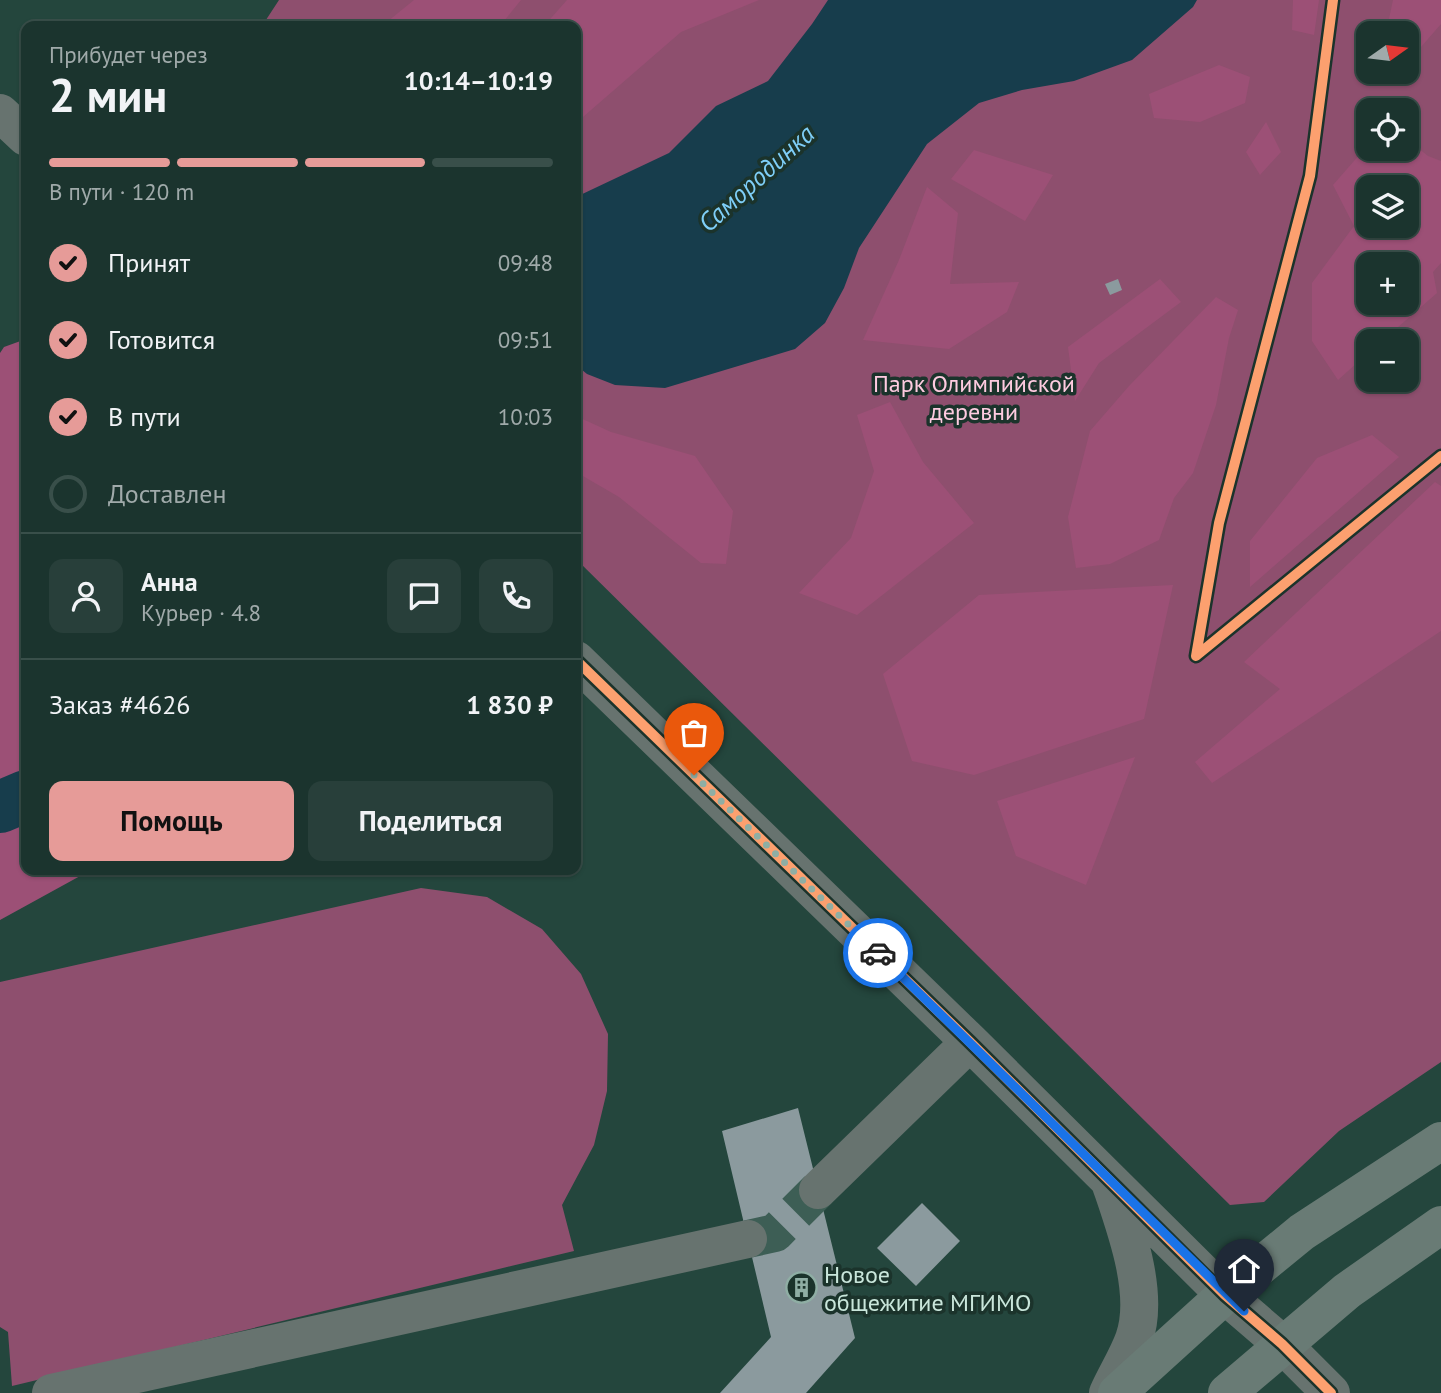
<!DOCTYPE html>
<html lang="ru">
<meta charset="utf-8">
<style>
:root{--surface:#1b342e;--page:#283f3a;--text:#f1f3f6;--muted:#a0aaaa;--line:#394f4a;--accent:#e69b98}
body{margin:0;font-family:"PT Sans",sans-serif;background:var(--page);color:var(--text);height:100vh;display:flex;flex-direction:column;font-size:26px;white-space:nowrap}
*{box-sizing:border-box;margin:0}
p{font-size:23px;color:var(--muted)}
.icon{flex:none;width:38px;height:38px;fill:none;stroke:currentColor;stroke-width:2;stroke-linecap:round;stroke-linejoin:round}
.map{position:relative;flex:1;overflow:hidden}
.details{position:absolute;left:21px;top:21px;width:560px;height:854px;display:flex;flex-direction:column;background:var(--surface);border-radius:14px;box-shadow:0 2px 5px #0004,0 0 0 2px var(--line)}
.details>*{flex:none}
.needle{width:46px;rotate:76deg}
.controls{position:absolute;left:1356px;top:21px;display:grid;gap:14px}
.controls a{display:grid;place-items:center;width:63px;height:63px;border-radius:14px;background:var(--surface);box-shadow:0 2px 5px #0004,0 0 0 2px var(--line);font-size:35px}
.pin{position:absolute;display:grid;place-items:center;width:60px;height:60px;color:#fff;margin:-72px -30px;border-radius:50% 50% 50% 0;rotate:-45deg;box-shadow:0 0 7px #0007}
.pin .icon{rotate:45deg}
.courier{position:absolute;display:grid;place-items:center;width:70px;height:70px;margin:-35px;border:5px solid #1a73e8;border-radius:50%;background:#fff;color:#222;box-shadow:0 2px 9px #0007}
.overview em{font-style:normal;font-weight:600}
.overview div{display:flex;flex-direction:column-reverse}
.overview{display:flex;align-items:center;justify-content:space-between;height:119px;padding:0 28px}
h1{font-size:46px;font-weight:600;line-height:52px}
.bar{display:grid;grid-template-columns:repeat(4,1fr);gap:10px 7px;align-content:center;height:84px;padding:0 28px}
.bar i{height:9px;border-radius:5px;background:var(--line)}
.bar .on{background:var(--accent)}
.bar p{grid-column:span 4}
.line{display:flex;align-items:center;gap:18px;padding:0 28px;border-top:2px solid var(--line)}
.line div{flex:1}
.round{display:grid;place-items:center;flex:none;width:74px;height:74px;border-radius:14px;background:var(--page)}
ol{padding:0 28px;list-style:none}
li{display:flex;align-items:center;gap:21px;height:77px}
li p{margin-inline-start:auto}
li .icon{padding:7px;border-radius:50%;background:var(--accent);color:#111;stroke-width:4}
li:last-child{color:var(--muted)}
li i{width:38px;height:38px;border:4px solid var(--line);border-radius:50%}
.action{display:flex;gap:14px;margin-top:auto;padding:14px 28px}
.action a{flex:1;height:80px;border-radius:14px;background:var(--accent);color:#111;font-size:28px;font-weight:600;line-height:80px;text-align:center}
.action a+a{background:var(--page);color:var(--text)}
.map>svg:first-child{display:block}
.green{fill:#8e4f6e;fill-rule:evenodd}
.forest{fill:#9c5076;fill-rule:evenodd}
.water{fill:#173d4c}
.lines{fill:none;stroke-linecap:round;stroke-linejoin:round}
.river{stroke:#173d4c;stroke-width:52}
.building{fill:#8b9a9e}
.minor-tunnel{stroke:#3d5e55;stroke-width:38;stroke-dasharray:38 19;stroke-linecap:butt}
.minor{stroke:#67736f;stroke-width:38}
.major{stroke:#697b75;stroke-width:38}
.cycleway-casing{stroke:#1b332b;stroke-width:15}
.cycleway{stroke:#fca06f;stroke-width:10}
.done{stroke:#8faea4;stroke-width:7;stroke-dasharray:0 12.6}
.route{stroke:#1a73e8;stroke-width:9}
.labels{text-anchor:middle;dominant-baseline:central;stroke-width:7;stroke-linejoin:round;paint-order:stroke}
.park-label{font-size:24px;fill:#fecbe0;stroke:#1b332b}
.poi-label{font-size:24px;fill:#c9e6db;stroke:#1b332b;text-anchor:start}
.water-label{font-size:26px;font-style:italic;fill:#7ecef7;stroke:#1b332b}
</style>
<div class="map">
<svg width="1441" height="1393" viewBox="0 0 1441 1393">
<rect width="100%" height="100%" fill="#24463d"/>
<path class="green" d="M279,0h1162v1062l-102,69 -75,71 -34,3 -654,-646v-533h-314zM1368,33h39v39h-39zM1368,110h39v39h-39zM1368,187h39v39h-39zM1368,264h39v39h-39zM1368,341h39v39h-39z
M421,888l66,9 55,32 39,45 27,60 -1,57 -13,54 -32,60 12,46 -562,135 -4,-54 -8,-5v-345z"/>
<path class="forest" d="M414,0h107l-21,26h-118z
M567,0h192l-78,32 -105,91v-97h-32z
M1293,0h26l-5,35 -22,-5z
M1393,0h48v24l-34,39v-30h-21z
M1219,65l31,12 -5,26 -45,19 -46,-4 -5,-24z
M1266,122l15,30 -21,23 -14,-23z
M1407,139l21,17 13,5v102l-8,9 4,21 -55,48h-14v12l-30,27 -26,-39v-58l42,-57 -21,-41 35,-40v4h39zM1368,187h39v39h-39zM1368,264h39v39h-39z
M974,150l79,25 -28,46 -74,-42z
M927,187l31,26 -8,71 69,-2 -12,30 -58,37 -86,-9 36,-80z
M1160,279l21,23 -82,61 -24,38 -7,-54z
M1216,297l22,13 -9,28 -13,67 -23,68 -19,25 -15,42 -49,24 -34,4 -8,-51 22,-86 39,-45z
M26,339v531h65l-91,50v-567l4,-6z
M890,402l33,60 51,61 -117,92 -58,-22 52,-55 23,-67 -17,-56z
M576,416l35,16 84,24 38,55 -7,53 -25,-1 -82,-66 -43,-25z
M1372,435l27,22 -149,130v-46l67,-83z
M1435,482l6,4v145l-229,152 -17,-21 85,-73 -36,-27z
M1173,585l-29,134 -170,56 -62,-14 -29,-87 96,-79z
M1135,757l-49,128 -70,-29 -19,-55z"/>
<path class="water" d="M828,0h369l-4,7 -61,53 -58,21 -52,9 -43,13 -52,41 -68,104 -15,40 -19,35 -30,26 -130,39 -50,-3 -28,-11 -11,-9v-168l93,-44 47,-47 52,-25 44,-57z"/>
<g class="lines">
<path class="river" d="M0,807l26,-11"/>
</g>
<path class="building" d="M1118,279l4,11 -12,5 -5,-11z
M798,1108l57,230 -49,55h-86l51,-56 -49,-206z
M922,1203l38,38 -44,45 -39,-38z"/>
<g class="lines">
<path class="minor-tunnel" d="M748,1239l27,-6 43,-43"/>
<path class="minor" d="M0,113l26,24
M576,660l394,382 255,253 57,49 49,49
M818,1190l152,-148
M51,1393l697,-154
M1108,1393c8,-18 19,-35 26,-54 16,-45 -8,-110 -23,-154"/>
<path class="major" d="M1117,1393l108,-98 77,-63 139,-91
M1227,1393l120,-102 94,-66"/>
<defs>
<path id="cycleway" d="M1333,0l-23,176 -91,347 -23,133 245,-200
M576,660l394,382 255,253 57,49 49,49"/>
</defs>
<use href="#cycleway" class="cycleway-casing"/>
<use href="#cycleway" class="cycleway"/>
</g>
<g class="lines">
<path class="done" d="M694,775l184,178"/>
<path class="route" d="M878,953l366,358"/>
</g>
<defs>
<symbol id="building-ring" viewBox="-11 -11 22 22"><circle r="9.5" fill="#1b332b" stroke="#8faea4" stroke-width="1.5"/><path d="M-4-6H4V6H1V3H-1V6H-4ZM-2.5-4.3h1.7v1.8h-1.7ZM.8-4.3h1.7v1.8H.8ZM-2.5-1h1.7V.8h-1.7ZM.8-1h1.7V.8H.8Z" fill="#8faea4"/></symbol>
</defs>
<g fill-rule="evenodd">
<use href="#building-ring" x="784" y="1270" width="35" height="35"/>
</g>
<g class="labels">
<g class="park-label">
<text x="974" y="383">Парк Олимпийской<tspan x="974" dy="28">деревни</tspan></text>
</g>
<g class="poi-label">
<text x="824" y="1274">Новое<tspan x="824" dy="28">общежитие МГИМО</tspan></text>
</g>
<g class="water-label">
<text transform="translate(756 178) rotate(-42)">Самородинка</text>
</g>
</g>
</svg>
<div class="controls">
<a><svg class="needle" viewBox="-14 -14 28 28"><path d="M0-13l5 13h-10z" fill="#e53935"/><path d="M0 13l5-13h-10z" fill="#a0aaaa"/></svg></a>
<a><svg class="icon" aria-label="locate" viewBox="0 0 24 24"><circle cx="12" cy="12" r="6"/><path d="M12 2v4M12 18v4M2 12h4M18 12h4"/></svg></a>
<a><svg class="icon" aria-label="layers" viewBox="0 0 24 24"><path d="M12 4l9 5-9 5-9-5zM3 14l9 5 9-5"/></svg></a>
<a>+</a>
<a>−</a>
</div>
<div class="pin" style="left:694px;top:775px;background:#ea580c"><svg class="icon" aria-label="bag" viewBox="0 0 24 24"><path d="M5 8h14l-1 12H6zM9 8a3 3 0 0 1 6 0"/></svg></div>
<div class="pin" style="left:1244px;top:1311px;background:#1f2937"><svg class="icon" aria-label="home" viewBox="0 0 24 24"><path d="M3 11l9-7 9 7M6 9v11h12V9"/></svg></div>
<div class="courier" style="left:878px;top:953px"><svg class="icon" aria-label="car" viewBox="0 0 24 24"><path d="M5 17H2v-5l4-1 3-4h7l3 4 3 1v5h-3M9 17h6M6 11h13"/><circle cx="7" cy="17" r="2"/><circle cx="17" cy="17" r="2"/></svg></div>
<section class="details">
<div class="overview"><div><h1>2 мин</h1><p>Прибудет через</p></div><em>10:14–10:19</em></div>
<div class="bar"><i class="on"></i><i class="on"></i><i class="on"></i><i></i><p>В пути · 120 m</p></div>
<ol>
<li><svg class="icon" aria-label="check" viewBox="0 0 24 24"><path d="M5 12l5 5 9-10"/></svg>Принят<p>09:48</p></li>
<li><svg class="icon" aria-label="check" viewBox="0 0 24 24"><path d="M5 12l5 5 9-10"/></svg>Готовится<p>09:51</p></li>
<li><svg class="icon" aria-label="check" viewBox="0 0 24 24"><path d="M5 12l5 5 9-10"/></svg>В пути<p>10:03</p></li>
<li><i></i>Доставлен</li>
</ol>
<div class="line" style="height:126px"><a class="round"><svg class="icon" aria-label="person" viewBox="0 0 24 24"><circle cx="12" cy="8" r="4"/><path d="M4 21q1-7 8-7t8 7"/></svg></a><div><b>Анна</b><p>Курьер · 4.8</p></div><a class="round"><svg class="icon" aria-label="chat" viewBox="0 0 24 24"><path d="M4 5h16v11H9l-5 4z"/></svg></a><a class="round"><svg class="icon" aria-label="phone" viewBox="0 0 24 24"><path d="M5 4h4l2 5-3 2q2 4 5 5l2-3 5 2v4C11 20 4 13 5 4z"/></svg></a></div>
<div class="line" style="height:91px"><div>Заказ #4626</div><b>1 830 ₽</b></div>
<div class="action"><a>Помощь</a><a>Поделиться</a></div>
</section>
</div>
